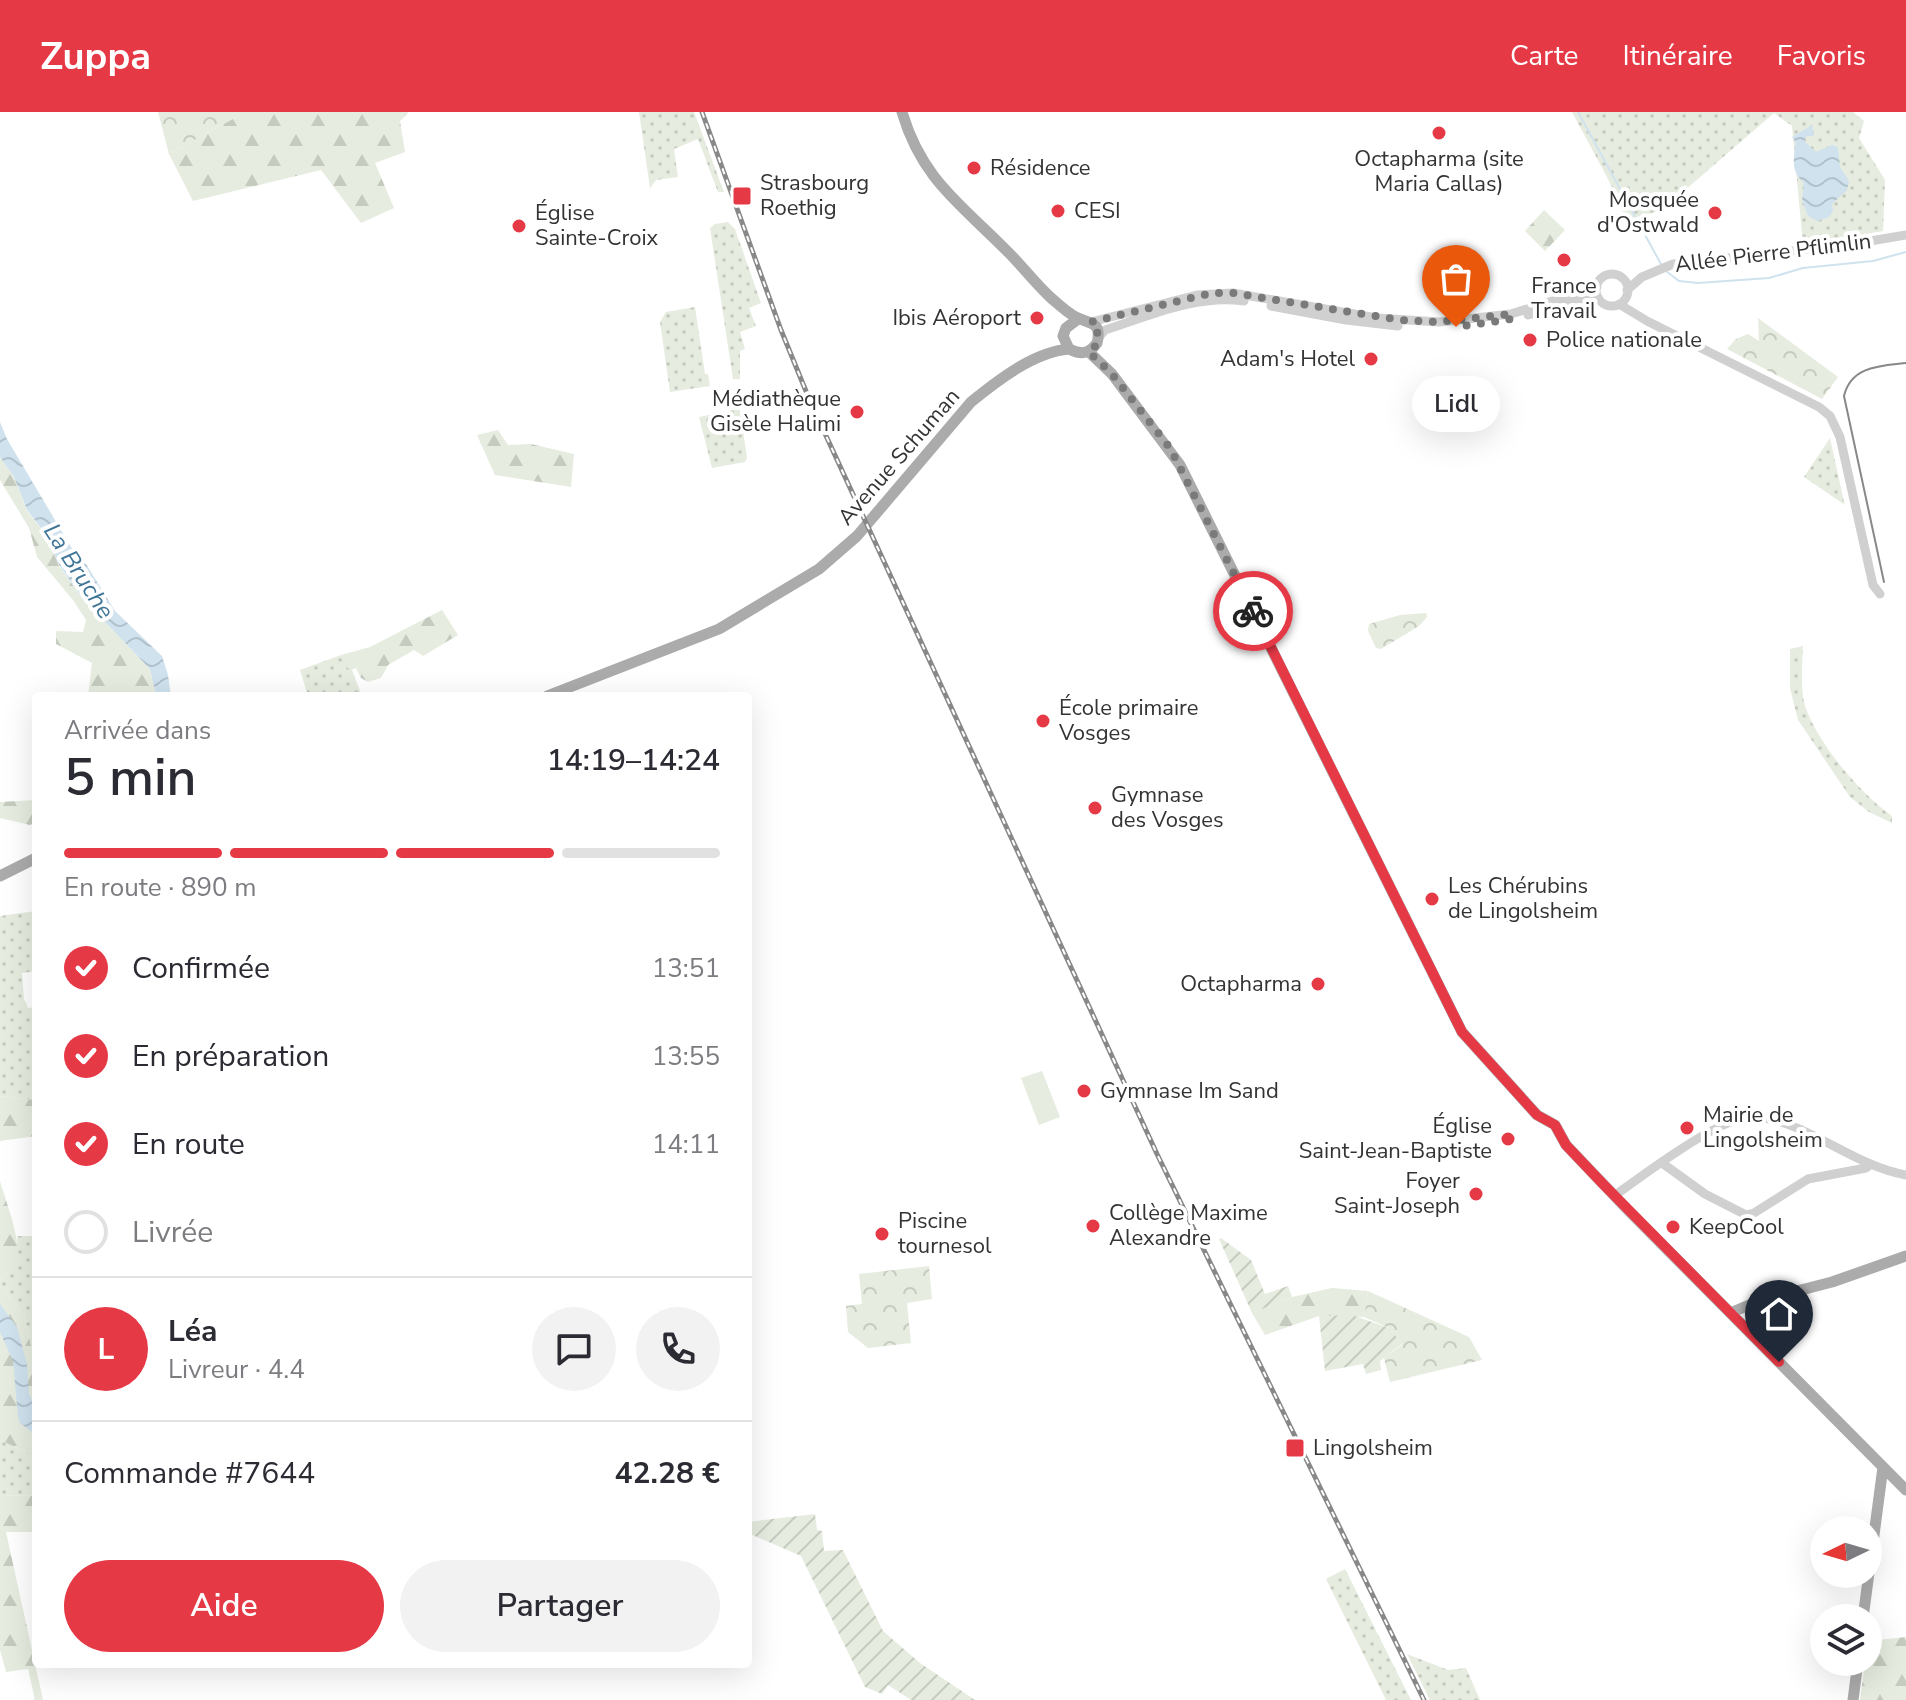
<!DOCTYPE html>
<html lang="fr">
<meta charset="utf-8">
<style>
:root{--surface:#fff;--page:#f2f2f3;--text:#2b2b33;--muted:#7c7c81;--line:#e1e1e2;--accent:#e63946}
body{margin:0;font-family:"Nunito Sans",sans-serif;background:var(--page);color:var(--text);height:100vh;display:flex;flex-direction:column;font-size:30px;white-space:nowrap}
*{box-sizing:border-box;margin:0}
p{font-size:26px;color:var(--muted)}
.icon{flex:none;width:44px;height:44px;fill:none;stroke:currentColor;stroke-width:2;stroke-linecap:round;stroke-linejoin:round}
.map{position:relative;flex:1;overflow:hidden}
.panel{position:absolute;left:32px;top:580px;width:720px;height:976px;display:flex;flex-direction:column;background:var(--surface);border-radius:8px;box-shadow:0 8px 32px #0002}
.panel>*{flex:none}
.needle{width:52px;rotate:265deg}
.buttons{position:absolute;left:1810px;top:1404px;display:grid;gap:16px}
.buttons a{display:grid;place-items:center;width:72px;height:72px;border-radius:50%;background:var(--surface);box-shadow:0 8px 32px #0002;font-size:40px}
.pin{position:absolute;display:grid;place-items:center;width:68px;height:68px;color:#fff;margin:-82px -34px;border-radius:50% 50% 50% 0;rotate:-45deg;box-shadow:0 0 8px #0007}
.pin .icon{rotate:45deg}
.courier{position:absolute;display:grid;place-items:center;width:80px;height:80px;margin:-40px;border:6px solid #e63946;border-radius:50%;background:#fff;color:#222;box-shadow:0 2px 10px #0007}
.bubble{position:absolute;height:56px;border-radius:28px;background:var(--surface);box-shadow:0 8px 32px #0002;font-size:26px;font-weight:600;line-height:56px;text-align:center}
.head em{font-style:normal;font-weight:600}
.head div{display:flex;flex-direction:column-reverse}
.head{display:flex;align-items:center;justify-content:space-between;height:136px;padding:0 32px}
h1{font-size:52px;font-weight:600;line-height:60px}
.bar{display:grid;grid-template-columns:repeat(4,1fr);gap:12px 8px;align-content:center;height:96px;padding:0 32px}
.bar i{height:10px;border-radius:6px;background:var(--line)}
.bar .selected{background:var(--accent)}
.bar p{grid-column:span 4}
.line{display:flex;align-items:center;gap:20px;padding:0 32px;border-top:2px solid var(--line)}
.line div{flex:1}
.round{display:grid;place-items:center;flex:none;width:84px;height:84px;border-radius:42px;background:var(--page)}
ol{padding:0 32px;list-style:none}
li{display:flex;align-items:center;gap:24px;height:88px}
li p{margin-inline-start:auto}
li .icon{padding:8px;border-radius:50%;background:var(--accent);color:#fff;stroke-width:4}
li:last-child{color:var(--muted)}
li i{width:44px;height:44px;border:4px solid var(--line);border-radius:50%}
.button{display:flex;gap:16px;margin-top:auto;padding:16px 32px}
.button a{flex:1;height:92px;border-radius:48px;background:var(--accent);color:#fff;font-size:32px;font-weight:600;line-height:92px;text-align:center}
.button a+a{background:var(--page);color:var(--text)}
header{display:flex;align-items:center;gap:48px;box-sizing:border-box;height:112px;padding:0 40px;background:var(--accent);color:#fff}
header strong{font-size:38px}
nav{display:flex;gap:44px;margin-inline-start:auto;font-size:28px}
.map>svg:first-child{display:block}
.grass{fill:url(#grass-dots)}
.forest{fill:url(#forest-firs)}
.park{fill:url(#park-crowns)}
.garden{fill:url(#garden-furrows)}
.pitch{fill:#e6ecdf}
.water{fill:url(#water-waves)}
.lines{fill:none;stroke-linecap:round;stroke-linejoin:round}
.stream{stroke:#cfe2ee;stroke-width:2}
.minor{stroke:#d0d0d0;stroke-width:9}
.major{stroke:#ababab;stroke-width:11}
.tram{stroke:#888;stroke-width:2}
.rail-casing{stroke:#888;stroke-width:5}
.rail{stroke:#fff;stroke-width:2;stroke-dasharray:6;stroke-linecap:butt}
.done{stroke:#7a7a7a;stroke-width:8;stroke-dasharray:0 14.4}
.route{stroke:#e63946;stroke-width:10}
.poi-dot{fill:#e63946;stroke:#fff;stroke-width:3}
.labels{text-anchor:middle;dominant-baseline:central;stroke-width:8;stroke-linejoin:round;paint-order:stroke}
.poi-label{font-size:22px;fill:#333;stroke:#fff;text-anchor:start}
.street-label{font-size:22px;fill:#333;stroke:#fff}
.water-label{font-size:24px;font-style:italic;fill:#3f7597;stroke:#fff}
</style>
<header>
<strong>Zuppa</strong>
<nav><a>Carte</a><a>Itinéraire</a><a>Favoris</a></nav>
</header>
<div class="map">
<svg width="1906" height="1588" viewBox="0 0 1906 1588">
<defs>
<pattern id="grass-dots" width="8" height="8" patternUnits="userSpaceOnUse" patternTransform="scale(2)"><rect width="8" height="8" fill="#e6ecdf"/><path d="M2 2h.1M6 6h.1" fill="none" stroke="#c6cbc0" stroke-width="1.8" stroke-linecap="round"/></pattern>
<pattern id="forest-firs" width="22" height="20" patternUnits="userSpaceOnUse" patternTransform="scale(2)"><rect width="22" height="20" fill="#e6ecdf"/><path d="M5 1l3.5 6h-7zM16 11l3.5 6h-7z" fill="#c6cbc0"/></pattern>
<pattern id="park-crowns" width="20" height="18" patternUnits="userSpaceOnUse" patternTransform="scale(2)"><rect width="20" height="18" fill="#e6ecdf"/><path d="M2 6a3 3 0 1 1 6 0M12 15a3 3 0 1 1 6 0" fill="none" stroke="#c6cbc0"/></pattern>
<pattern id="garden-furrows" width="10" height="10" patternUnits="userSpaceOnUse" patternTransform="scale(2)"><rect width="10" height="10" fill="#e6ecdf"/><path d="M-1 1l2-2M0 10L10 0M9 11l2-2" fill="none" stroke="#c6cbc0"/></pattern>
<pattern id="water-waves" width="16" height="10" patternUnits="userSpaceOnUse" patternTransform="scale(2)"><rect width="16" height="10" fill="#cfe2ee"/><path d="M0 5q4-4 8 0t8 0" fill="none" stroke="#b2c2cd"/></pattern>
</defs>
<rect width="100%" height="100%" fill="#fff"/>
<path class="grass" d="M639,0h55l30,80h-6l-20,-53 -24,10 4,28 -22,3 -6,8z
M1572,0h281l11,9 -5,17 26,42 -2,51 -80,14 -11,-119 -18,-13 -112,97 -36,10 -18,-41z
M728,110l7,7 26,74 -12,5 7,18 -16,6 5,17 -5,2v28h-7l-23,-151 5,-4z
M695,195l10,67h3l2,12 -40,6 -10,-70 6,-10z
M738,297l2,1 7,48 -2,4 -33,6 -13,-51z
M1830,326l14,64 1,3 -41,-28z
M1803,534c-1,17 -2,34 0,51 6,37 58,98 89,119v7l-23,-11 -19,-15 -52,-77 -8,-32v-39z
M341,543l7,13 4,2 10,26h-54l-8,-26z
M36,799v60l-14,2 2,26 4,9 8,-1v93l-36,-4v-180z
M17,1124h19v132l-12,-53 -24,-29v-6c15,-14 18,-23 17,-44z
M0,1323v5l36,17v39l-36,-1z
M1345,1457l66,131h-25l-60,-121z
M1407,1542l41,16 18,-2 14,32h-50z"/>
<path class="forest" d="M245,0h164l-9,9 5,31 -30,11 19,45 -33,15 -40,-53 -128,31 -24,-47z
M1544,98l21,20 -20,21 -20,-20z
M498,318l10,15 23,-1 43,10 -3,33 -76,-12 -18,-40z
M0,345l14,20 13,34 20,25 12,30 24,33 67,70 6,27h-68l4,-33 -36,-19v-13l27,1 3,-12 -13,-20 -36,-43 -8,-29 -29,-48z
M442,498l16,25 -35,21 -9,-6 -26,15 -7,13 -13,4 -7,-4 -5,-10 -4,2 -4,-2 -7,-13 29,-8z
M36,688v22l-6,3 -30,-7v-16z
M0,984l36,4v36l-36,5z
M0,1069c6,22 25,65 14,86 -3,5 -10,9 -14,13z
M0,1174l24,29 12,53v89l-36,-17z
M1332,1176l36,3 -4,26 -45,-1 -54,19 -13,-22 40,-16z
M0,1383l36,1v36h-30l37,168h-8l-7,-31 -22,3 -6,-22z
M1906,1525v63h-46l5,-38h3v-21z"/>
<path class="park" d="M158,0h87l-76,42z
M1758,206l80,59 -16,22 -95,-50 9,-10 12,-5 11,7z
M1426,501l1,4 -8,9 -38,23 -5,-1 -8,-17 1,-7 31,-9z
M929,1154l3,33 -25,4 4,40 -43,5 -20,-16 -2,-26 16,-2 -3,-30z
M1368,1179l101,46 13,23 -92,22 -6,-24 18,-13 -13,-17 -25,-11z"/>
<path class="garden" d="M1221,1126l30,22 14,34 23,-8 4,11 -40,16 -33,-74z
M1352,1203l37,13 13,16 -22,17 1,9 -15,4 -3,-10 -38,7 -6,-55z
M815,1402l2,16 5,1 2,20 19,-1 40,81 37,32 55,37h-64l-23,-15 -6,9 -17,-7 -64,-131 -53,-23v-11z"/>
<path class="pitch" d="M1042,959l18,46 -21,8 -18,-47z"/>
<path class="water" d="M1812,13l2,11h-7l-3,5 12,11 16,-7 6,2 2,20 9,14 -2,9 -15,14 1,7 -4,6 -12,4 -9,-5 -6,-16 2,-17c-13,-10 -11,-25 -8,-40l-4,-6z
M0,310l7,17 64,108 15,17 29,47 47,45 6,19 3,21h-15l-6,-27 -67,-70 -24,-34 -12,-29 -20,-26 -13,-33 -14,-20z
M0,1192l17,23 10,37 2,30 7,14v27l-16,-12 -2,-6 -5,-56 -13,-29z"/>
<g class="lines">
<path class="stream" d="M1578,0l84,154
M1666,159l13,10 19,2 71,-5 34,-10 70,-7 33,-9"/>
<path class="minor" d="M1596 178a16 16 0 1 1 32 0a16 16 0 1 1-32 0Z
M1627,178l15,-13 31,-13 174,-19 59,-10
M1619,192l28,17 172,86 11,9 10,21 33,148 7,9
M1271,194l75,14 52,6
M1528,203l70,-18
M1091,210l106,-27 36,-2 144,25 62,4 72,-8 86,-27
M1099,225l6,-7c44,-14 92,-36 139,-29
M1662,1051l43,31 41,21 8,-2 54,-34 58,-11 5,-4
M1614,1084c29,-21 93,-69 126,-77 22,-6 50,5 70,15 31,15 62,35 96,41"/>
<path class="major" d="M902,0c20,68 59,92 106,140 14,14 27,31 42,45 7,6 15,14 24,19 13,8 29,4 23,27 -8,11 -16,12 -28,6l-6,-13 3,-8 12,-9
M1089,240l23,22 68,91 282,567 75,83 18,10 11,20 61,64 279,281
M547,584l172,-67 100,-60 38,-33 114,-134c27,-22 63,-50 98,-53
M0,764l36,-18
M1730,1201l29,-12 73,-19 74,-26
M1863,1506l20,-151
M1853,1588l5,-38"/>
<path class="tram" d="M1884,470l-40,-186c7,-30 36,-30 62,-33"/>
<defs>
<path id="rail" d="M702,0l79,218 29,71 347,753 267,546"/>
</defs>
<use href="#rail" class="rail-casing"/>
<use href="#rail" class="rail"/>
</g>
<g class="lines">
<path class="done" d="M1253,499l-83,-163 -58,-74 -23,-22c12,-8 11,-20 2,-30l121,-29h21l167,27 39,2 72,-8 1,5 -56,8"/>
<path class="route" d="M1253,499l209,421 75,83 18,10 11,20 37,39 176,178"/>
</g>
<g class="poi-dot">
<circle cx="1439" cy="21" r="8"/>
<circle cx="974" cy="56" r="8"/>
<rect x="732" y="74" width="20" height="20" rx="4"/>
<circle cx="1058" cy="99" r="8"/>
<circle cx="1715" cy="101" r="8"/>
<circle cx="519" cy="114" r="8"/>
<circle cx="1564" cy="148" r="8"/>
<circle cx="1037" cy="206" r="8"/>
<circle cx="1530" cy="228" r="8"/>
<circle cx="1371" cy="247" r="8"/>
<circle cx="857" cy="300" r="8"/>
<circle cx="1043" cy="609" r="8"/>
<circle cx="1095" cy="696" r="8"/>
<circle cx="1432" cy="787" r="8"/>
<circle cx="1318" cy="872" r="8"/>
<circle cx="1084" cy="979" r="8"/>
<circle cx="1687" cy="1016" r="8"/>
<circle cx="1508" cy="1027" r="8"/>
<circle cx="1476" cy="1082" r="8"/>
<circle cx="1093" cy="1114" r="8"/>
<circle cx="1673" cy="1115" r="8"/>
<circle cx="882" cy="1122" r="8"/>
<rect x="1285" y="1326" width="20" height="20" rx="4"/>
</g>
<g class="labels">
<g class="poi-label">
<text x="1439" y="47" text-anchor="middle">Octapharma (site<tspan x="1439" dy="25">Maria Callas)</tspan></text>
<text x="990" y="56">Résidence</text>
<text x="760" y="71">Strasbourg<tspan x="760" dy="25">Roethig</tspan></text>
<text x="1699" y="88" text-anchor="end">Mosquée<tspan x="1699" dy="25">d'Ostwald</tspan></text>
<text x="1074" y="99">CESI</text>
<text x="535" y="101">Église<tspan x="535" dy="25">Sainte-Croix</tspan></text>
<text x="1564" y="174" text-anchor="middle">France<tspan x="1564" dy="25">Travail</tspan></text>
<text x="1021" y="206" text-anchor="end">Ibis Aéroport</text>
<text x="1546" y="228">Police nationale</text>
<text x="1355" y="247" text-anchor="end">Adam's Hotel</text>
<text x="841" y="287" text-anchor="end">Médiathèque<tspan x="841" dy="25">Gisèle Halimi</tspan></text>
<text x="1059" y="596">École primaire<tspan x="1059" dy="25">Vosges</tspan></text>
<text x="1111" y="683">Gymnase<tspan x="1111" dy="25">des Vosges</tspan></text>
<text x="1448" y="774">Les Chérubins<tspan x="1448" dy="25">de Lingolsheim</tspan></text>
<text x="1302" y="872" text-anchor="end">Octapharma</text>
<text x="1100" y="979">Gymnase Im Sand</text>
<text x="1703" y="1003">Mairie de<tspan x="1703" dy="25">Lingolsheim</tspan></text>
<text x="1492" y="1014" text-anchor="end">Église<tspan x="1492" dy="25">Saint-Jean-Baptiste</tspan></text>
<text x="1460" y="1069" text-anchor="end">Foyer<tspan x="1460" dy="25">Saint-Joseph</tspan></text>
<text x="1109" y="1101">Collège Maxime<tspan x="1109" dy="25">Alexandre</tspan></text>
<text x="898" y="1109">Piscine<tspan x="898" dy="25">tournesol</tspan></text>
<text x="1689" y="1115">KeepCool</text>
<text x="1313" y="1336">Lingolsheim</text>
</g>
<g class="street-label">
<text transform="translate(1773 141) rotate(-7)">Allée Pierre Pflimlin</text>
<text transform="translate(899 345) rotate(-49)">Avenue Schuman</text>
</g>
<g class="water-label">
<text transform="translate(79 459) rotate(57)">La Bruche</text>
</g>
</g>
</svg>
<div class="buttons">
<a><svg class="needle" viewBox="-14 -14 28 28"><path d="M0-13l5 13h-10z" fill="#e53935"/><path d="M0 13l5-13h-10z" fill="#7c7c81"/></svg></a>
<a><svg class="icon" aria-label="layers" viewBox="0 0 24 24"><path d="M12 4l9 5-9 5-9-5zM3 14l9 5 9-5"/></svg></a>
</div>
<div class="pin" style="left:1456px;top:215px;background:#ea580c"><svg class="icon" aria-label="bag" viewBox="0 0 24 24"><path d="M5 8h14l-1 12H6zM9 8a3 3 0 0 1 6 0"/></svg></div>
<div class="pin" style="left:1779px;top:1250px;background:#1f2937"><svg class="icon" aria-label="home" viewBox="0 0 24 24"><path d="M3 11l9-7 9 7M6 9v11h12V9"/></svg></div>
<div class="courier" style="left:1253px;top:499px"><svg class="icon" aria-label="bike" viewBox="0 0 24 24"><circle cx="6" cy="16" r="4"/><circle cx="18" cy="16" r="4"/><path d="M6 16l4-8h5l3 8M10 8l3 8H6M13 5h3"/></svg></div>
<div class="bubble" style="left:1412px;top:264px;width:88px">Lidl</div>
<section class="panel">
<div class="head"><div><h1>5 min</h1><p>Arrivée dans</p></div><em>14:19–14:24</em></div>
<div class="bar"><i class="selected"></i><i class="selected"></i><i class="selected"></i><i></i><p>En route · 890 m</p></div>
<ol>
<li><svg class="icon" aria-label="check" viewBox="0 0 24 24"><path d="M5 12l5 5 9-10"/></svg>Confirmée<p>13:51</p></li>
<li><svg class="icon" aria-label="check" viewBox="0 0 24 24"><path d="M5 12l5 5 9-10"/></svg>En préparation<p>13:55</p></li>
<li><svg class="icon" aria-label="check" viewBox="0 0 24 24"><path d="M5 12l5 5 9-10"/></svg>En route<p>14:11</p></li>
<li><i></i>Livrée</li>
</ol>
<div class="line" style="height:144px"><b class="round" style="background:var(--accent);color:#fff">L</b><div><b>Léa</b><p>Livreur · 4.4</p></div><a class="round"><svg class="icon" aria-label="chat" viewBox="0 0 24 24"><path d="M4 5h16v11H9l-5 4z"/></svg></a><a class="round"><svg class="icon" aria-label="phone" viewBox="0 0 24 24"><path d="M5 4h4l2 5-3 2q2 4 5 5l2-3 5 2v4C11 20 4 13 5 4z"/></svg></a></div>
<div class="line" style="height:104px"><div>Commande #7644</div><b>42.28 €</b></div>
<div class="button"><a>Aide</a><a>Partager</a></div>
</section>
</div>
